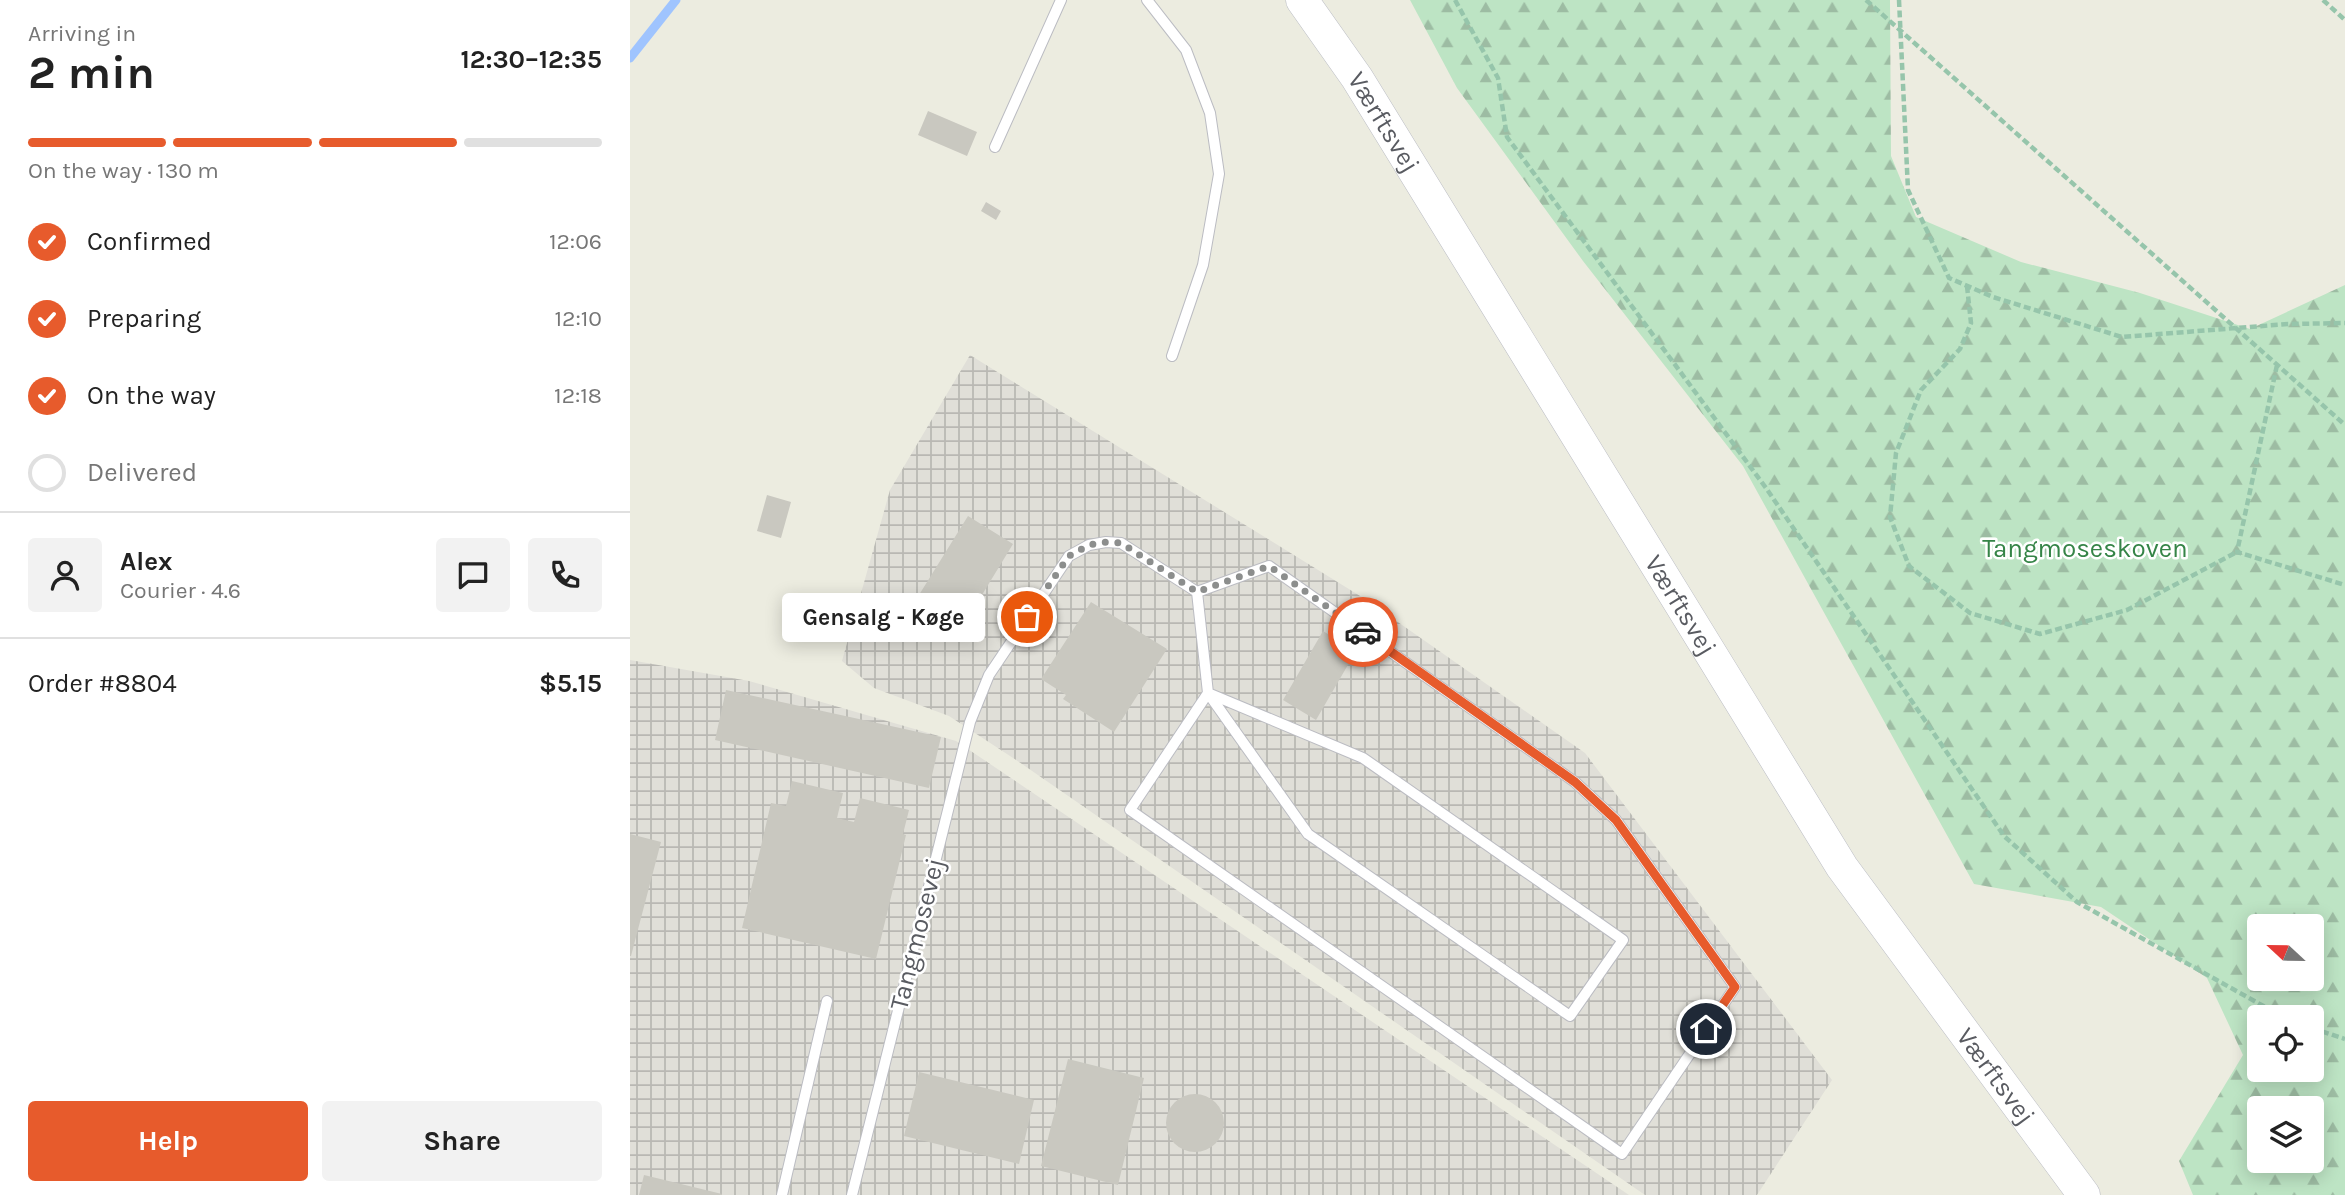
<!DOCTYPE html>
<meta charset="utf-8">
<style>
:root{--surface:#fff;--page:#f2f2f2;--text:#222;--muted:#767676;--line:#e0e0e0;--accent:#e75b2c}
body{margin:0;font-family:Karla,sans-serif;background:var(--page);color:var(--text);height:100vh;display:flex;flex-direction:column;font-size:26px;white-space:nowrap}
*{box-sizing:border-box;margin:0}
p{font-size:23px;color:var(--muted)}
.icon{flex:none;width:38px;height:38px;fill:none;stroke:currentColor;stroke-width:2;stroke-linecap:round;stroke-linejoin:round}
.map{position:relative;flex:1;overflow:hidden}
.panel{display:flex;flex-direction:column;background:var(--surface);width:630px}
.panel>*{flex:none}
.needle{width:46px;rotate:292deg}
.tools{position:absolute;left:1617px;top:914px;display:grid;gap:14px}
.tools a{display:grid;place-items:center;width:77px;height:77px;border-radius:7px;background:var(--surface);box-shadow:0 4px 18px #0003;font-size:35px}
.pin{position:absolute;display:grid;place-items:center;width:60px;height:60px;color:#fff;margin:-30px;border:4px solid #fff;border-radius:50%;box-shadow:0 2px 7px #0007}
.courier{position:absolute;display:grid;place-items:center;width:70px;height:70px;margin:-35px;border:5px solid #e75b2c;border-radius:50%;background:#fff;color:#222;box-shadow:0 2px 9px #0007}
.bubble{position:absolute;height:49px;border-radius:7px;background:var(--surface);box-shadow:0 4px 18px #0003;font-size:23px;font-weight:700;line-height:49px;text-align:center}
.overview em{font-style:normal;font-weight:700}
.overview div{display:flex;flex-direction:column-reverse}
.overview{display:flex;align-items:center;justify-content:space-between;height:119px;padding:0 28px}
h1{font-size:46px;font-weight:700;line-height:52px}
.bar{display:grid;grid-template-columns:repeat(4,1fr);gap:10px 7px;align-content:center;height:84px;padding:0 28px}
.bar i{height:9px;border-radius:5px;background:var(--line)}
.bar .selected{background:var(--accent)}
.bar p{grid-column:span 4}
.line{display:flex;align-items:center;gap:18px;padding:0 28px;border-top:2px solid var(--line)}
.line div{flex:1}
.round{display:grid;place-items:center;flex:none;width:74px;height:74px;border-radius:7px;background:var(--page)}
ol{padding:0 28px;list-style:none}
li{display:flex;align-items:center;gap:21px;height:77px}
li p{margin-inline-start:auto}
li .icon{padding:7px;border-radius:50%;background:var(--accent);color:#fff;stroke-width:4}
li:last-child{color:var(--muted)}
li i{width:38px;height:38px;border:4px solid var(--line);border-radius:50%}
.cta{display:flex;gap:14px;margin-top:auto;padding:14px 28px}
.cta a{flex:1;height:80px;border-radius:7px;background:var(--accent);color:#fff;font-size:28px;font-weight:700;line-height:80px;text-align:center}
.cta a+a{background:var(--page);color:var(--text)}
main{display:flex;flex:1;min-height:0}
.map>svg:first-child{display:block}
.industrial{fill:url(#industrial-grid)}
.forest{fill:url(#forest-firs);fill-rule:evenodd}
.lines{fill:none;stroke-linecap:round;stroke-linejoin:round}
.stream{stroke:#9fc4fe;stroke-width:9}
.building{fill:#c9c8c0}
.lane-casing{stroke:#bbbcc2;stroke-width:12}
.secondary-casing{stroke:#bbbdc4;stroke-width:33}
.path{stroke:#96c5ab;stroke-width:4.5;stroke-dasharray:7 3.5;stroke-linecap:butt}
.lane{stroke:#fff;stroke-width:10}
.secondary{stroke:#fff;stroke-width:32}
.done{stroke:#8c8e8d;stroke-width:7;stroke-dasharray:0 12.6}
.route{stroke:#e75b2c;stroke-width:9}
.labels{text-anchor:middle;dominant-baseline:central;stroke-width:5;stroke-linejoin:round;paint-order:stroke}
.street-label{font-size:26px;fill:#595b61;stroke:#fff}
.park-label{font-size:26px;fill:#358447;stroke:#fff}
</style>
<main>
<section class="panel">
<div class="overview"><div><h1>2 min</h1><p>Arriving in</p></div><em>12:30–12:35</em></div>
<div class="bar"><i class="selected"></i><i class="selected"></i><i class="selected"></i><i></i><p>On the way · 130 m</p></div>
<ol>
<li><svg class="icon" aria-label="check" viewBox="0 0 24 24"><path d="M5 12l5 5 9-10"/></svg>Confirmed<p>12:06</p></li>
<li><svg class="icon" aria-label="check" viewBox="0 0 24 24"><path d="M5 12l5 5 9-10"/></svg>Preparing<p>12:10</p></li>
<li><svg class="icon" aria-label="check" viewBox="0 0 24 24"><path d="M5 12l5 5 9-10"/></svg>On the way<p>12:18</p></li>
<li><i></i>Delivered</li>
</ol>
<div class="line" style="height:126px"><a class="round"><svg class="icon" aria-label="person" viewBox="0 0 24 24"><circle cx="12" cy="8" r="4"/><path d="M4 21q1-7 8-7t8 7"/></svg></a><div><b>Alex</b><p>Courier · 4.6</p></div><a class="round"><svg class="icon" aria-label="chat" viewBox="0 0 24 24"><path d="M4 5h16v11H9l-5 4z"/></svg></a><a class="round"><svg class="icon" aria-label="phone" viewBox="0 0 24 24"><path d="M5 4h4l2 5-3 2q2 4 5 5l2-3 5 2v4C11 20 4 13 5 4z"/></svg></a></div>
<div class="line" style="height:91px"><div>Order #8804</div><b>$5.15</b></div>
<div class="cta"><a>Help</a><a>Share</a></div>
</section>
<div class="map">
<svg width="1715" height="1195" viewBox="0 0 1715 1195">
<defs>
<pattern id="industrial-grid" width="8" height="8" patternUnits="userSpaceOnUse" patternTransform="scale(1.75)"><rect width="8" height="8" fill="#e0dfd8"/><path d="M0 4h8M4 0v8" fill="none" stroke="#b9b8b3"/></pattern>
<pattern id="forest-firs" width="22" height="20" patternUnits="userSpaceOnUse" patternTransform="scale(1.75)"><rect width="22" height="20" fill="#bde4c4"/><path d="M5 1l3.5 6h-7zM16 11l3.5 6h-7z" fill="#9dbca3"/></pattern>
</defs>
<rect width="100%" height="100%" fill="#ecece0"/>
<path class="industrial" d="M340,355l395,244 220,154 247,327 -75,115h-112l-623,-431 -73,-48 -75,-28 -32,-27 48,-171z
M0,660l119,21 207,60 673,454h-999z"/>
<path class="forest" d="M780,0h480l1,156 25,61 105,45 119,31 110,36 95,-44v910h-152l-14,-34 64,-106 -36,-77 -106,-71 -127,-23 -231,-418 -160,-205 -126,-173zM1629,926h53v52h-53zM1629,1017h53v52h-53zM1629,1108h53v52h-53z"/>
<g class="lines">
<path class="stream" d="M0,58l46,-58"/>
</g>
<path class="building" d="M298,111l49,21 -10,24 -49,-21z
M356,202l15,9 -5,9 -15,-9z
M137,495l24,7 -10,36 -24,-7z
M338,516l45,28 -53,87 -46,-28z
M461,602l76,47 -53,83 -51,-33 3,-4 -25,-16z
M693,631l33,20 -40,69 -33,-20z
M96,690l215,47 -12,51 -214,-48z
M162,781l51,12 -6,25 17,4 6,-24 49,12 -6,24 3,1 -30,124 -134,-31 29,-125 15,3z
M0,834l31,8 -30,114h-1z
M438,1059l76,19 -26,107 -77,-19z
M289,1072l115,28 -15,64 -115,-28z
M536 1123a29 29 0 1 1 58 0a29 29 0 1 1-58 0Z
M14,1175l78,19v1h-83z"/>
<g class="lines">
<defs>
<path id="lane" d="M517,0l39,50 24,63 9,61 -16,91 -31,91
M365,147l66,-147
M578,693l155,65 260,182 -53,76 -262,-182z
M152,1195l45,-194
M222,1195l118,-473 19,-47 80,-119 20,-11 17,-3 15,1 76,49 11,101 -78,117 492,344 113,-167 -119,-167 -41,-38 -306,-216 -72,26"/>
<g id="secondary">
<path id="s1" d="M672,0l55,78 485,789 242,328"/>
</g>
</defs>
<use href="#lane" class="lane-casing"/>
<use href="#secondary" class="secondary-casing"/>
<path class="path" d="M825,0l43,78 9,59 259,351 238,348 73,66 206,115
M1236,0l479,425
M1269,0l9,190 41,88 44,19 129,40 166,-13 57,-1
M1693,0l22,20
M1337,286l4,37 -11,26 -39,41 -25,63 -6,64 19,49 61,47 70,21 87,-24 110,-58
M1647,365l-40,187 108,33
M1682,1028l33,11"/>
<use href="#lane" class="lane"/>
<use href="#secondary" class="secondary"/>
</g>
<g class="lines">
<path class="done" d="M397,617l42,-61 20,-11 17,-3 15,1 76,49 72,-26 94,66"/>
<path class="route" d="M733,632l212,150 41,38 119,167 -29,42"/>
</g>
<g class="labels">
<g class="street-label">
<text stroke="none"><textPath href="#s1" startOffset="147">Værftsvej</textPath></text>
<text stroke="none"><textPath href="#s1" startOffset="714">Værftsvej</textPath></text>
<text transform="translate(287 934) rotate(-76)">Tangmosevej</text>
<text stroke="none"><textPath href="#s1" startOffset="1281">Værftsvej</textPath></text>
</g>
<g class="park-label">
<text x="1455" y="548">Tangmoseskoven</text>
</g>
</g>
</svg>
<div class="tools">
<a><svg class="needle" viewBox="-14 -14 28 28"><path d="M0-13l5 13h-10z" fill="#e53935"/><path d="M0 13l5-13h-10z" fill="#767676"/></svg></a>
<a><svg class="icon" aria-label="locate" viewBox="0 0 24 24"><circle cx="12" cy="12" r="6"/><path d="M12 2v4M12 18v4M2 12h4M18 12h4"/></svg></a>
<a><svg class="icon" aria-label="layers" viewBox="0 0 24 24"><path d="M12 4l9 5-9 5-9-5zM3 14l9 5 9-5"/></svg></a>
</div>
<div class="pin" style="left:397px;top:617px;background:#ea580c"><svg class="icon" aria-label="bag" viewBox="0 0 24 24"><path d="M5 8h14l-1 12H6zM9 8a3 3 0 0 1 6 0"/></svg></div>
<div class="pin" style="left:1076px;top:1029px;background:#1f2937"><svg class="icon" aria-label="home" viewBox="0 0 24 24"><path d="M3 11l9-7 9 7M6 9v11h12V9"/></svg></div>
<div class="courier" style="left:733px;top:632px"><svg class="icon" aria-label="car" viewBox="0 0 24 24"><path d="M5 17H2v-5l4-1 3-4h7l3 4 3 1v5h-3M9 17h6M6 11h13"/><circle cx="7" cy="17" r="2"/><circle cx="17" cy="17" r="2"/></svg></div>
<div class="bubble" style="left:152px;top:593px;width:203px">Gensalg - Køge</div>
</div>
</main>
